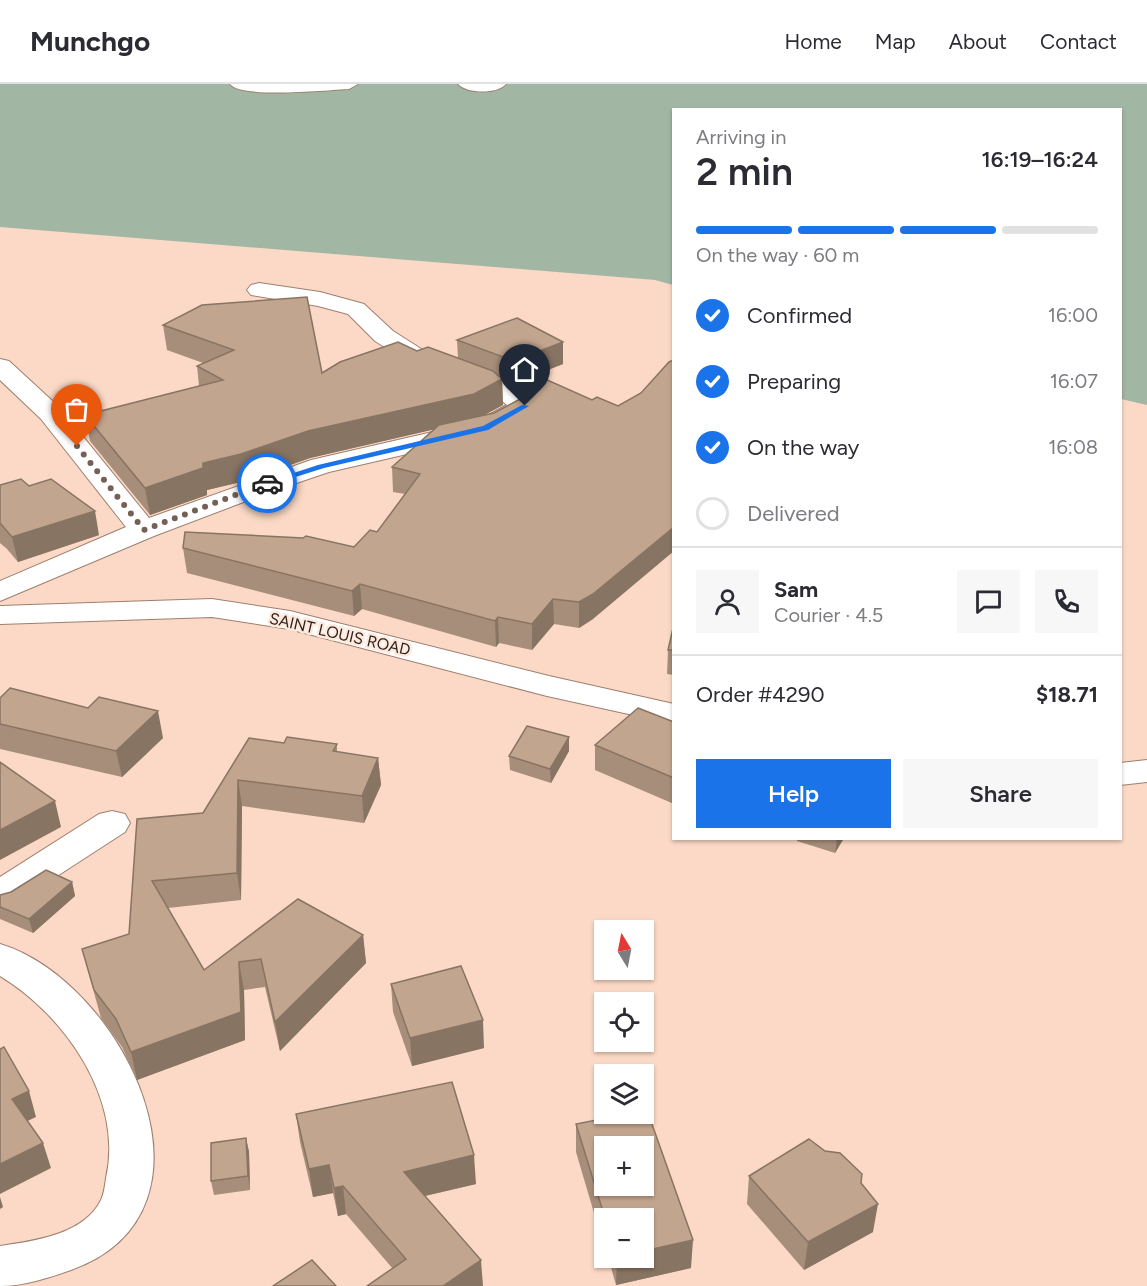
<!DOCTYPE html>
<meta charset="utf-8">
<style>
:root{--surface:#fff;--page:#f7f7f7;--text:#2b2b33;--muted:#7c7c81;--line:#e1e1e2;--accent:#1a73e8}
body{margin:0;font-family:Figtree,sans-serif;background:var(--page);color:var(--text);height:100vh;display:flex;flex-direction:column;font-size:22px;white-space:nowrap}
*{box-sizing:border-box;margin:0}
p{font-size:20px;color:var(--muted)}
.icon{flex:none;width:33px;height:33px;fill:none;stroke:currentColor;stroke-width:2;stroke-linecap:round;stroke-linejoin:round}
.map{position:relative;flex:1;overflow:hidden}
.panel{position:absolute;left:672px;top:24px;width:450px;height:732px;display:flex;flex-direction:column;background:var(--surface);border-radius:0px;box-shadow:0 2px 4px #0004}
.panel>*{flex:none}
.needle{width:39px;rotate:350deg}
.controls{position:absolute;left:594px;top:836px;display:grid;gap:12px}
.controls a{display:grid;place-items:center;width:60px;height:60px;border-radius:0px;background:var(--surface);box-shadow:0 2px 4px #0004;font-size:30px}
.pin{position:absolute;display:grid;place-items:center;width:51px;height:51px;color:#fff;margin:-62px -26px;border-radius:50% 50% 50% 0;rotate:-45deg;box-shadow:0 0 6px #0007}
.pin .icon{rotate:45deg}
.courier{position:absolute;display:grid;place-items:center;width:60px;height:60px;margin:-30px;border:4px solid #1a73e8;border-radius:50%;background:#fff;color:#222;box-shadow:0 2px 8px #0007}
.headline em{font-style:normal;font-weight:600}
.headline div{display:flex;flex-direction:column-reverse}
.headline{display:flex;align-items:center;justify-content:space-between;height:102px;padding:0 24px}
h1{font-size:39px;font-weight:600;line-height:45px}
.bar{display:grid;grid-template-columns:repeat(4,1fr);gap:9px 6px;align-content:center;height:72px;padding:0 24px}
.bar i{height:8px;border-radius:4px;background:var(--line)}
.bar .on{background:var(--accent)}
.bar p{grid-column:span 4}
.line{display:flex;align-items:center;gap:15px;padding:0 24px;border-top:2px solid var(--line)}
.line div{flex:1}
.round{display:grid;place-items:center;flex:none;width:63px;height:63px;border-radius:0px;background:var(--page)}
ol{padding:0 24px;list-style:none}
li{display:flex;align-items:center;gap:18px;height:66px}
li p{margin-inline-start:auto}
li .icon{padding:6px;border-radius:50%;background:var(--accent);color:#fff;stroke-width:4}
li:last-child{color:var(--muted)}
li i{width:33px;height:33px;border:3px solid var(--line);border-radius:50%}
.action{display:flex;gap:12px;margin-top:auto;padding:12px 24px}
.action a{flex:1;height:69px;border-radius:0px;background:var(--accent);color:#fff;font-size:24px;font-weight:600;line-height:69px;text-align:center}
.action a+a{background:var(--page);color:var(--text)}
header{display:flex;align-items:center;gap:36px;box-sizing:border-box;height:84px;padding:0 30px;background:var(--surface);border-bottom:2px solid var(--line)}
header strong{font-size:28px}
nav{display:flex;gap:33px;margin-inline-start:auto;font-size:21px}
.map>svg:first-child{display:block}
.green{fill:#a2b7a3}
.lines{fill:none;stroke-linecap:round;stroke-linejoin:round}
.minor-casing{stroke:#9e7f6e;stroke-width:2}
.major-casing{stroke:#9e7f6e;stroke-width:2}
.minor{fill:#fff;fill-rule:evenodd}
.major{fill:#fff;fill-rule:evenodd}
.wall{fill:#a78e7a;fill-rule:evenodd}
.shaded-wall{fill:#887463}
.building{fill:#c2a58e;stroke:#887463;stroke-width:1.5;fill-rule:evenodd}
.route{fill:#1a73e8}
.done{stroke:#746055;stroke-width:6;stroke-dasharray:0 10.8}
.labels{text-anchor:middle;dominant-baseline:central;stroke-width:5;stroke-linejoin:round;paint-order:stroke}
.street-label{font-size:16px;fill:#2b1f18;stroke:#fee9de}
</style>
<header>
<strong>Munchgo</strong>
<nav><a>Home</a><a>Map</a><a>About</a><a>Contact</a></nav>
</header>
<div class="map">
<svg width="1147" height="1202" viewBox="0 0 1147 1202">
<rect width="100%" height="100%" fill="#fbd9c6"/>
<path class="green" d="M0,0h1147v321l-26,-6 -1,-289h-446l-1,175 -18,-5 -655,-53z"/>
<g class="lines">
<defs>
<path id="minor" d="M230,0h128l-9,5c-20,1 -108,10 -119,-5z
M458,0h48c-8,10 -39,10 -48,0z
M259,199l61,9 44,12 29,27 33,21 87,33 25,21 -4,6 -40,22 -165,38 -59,20 -116,44 -154,65v-20l126,-54 -85,-108 -41,-39v-21l9,2 50,46 90,111 162,-58 165,-38 31,-17 -12,-10 -87,-33 -33,-21 -27,-27 -30,-8 -67,-11 -4,-5 4,-5z
M112,727l13,3 5,9 -5,9 -111,72 -14,4v-31l99,-63z
M0,860c123,37 236,267 71,326 -23,8 -47,16 -71,16v-40c33,-5 84,-11 101,-46 3,-6 4,-15 5,-22 18,-78 -41,-163 -106,-202z"/>
<path id="major" d="M212,515l78,12 259,65 125,28v20l-127,-28 -258,-67 -77,-12 -212,7v-18z
M1147,676v22l-27,3v-22z"/>
</defs>
<use href="#minor" class="minor-casing"/>
<use href="#major" class="major-casing"/>
<use href="#minor" class="minor"/>
<use href="#major" class="major"/>
</g>
<path class="wall" d="M163,241l159,48 95,-22 41,7 -1,-18 106,24 -28,11 57,25 1,219 -14,9 -25,-4 -22,26 -33,-7 -3,4 -134,-38 -8,7 -167,-43 -4,-25 171,-1 23,-15 28,-38 -12,-2 -1,-25 42,-38 -124,29 -65,23 -38,9v5l-57,20 -60,-74 -5,-26 114,-29 -2,-20 6,-3 -36,-13zM527,294l1,16 -34,19 -10,2 19,-10 -1,-26 12,4z
M0,401l29,1 70,49 -81,27 -11,-13 -7,-6z
M674,540v51l-7,-1 1,-24z
M0,614l163,40 -41,39 -122,-28z
M674,638v82l-79,-34v-25z
M569,653v14l-18,32 -41,-13 -1,-14z
M249,654l35,5 53,1v8l41,6 3,27 -17,38 -122,-17 -1,94 -73,8 36,62 159,-35 3,28 -86,88 -15,-64 -21,3 1,50 -108,40 -15,-33 -21,-29 -19,-69 47,-15 8,-115 66,-6z
M797,754h47l-9,15 -38,-12z
M72,798l3,14 -42,37 -33,-14v-24z
M391,900l93,64 -72,18 -19,-54z
M296,1030l180,70 -51,12 58,90 -90,-17 -47,-55 -8,2 -5,-23 -20,4 -13,-55z
M576,1040l115,144 -75,17 -8,-28h36l-40,-39v29l-28,-95z
M246,1054l3,14 1,38 -36,5 -3,-14z
M749,1092l112,7 12,49 -69,38 -57,-66z"/>
<path class="shaded-wall" d="M563,258v22l-31,12 -5,-5v7l-13,5v-22z
M502,295l1,26 -28,15 -165,38 -65,23 -38,9v5l-57,20 -5,-27 58,-25 105,-32z
M95,427l4,24 -81,27 -6,-25z
M674,443v24l-81,68 -14,9v-26z
M360,500l2,25 -8,7 -2,-25z
M553,515l1,25 -22,26v-26z
M498,533l1,26 -3,4 -1,-26z
M158,627l5,27 -41,39 -6,-26z
M569,653v14l-18,32 -1,-14z
M378,674l3,27 -17,38 -2,-27z
M238,696l4,26 -1,94 -4,-27z
M55,717l6,26 -61,33v-30z
M837,754h7l-9,15z
M72,798l3,14 -42,37 -4,-14z
M363,851l3,28 -86,88 -5,-29z
M239,878l5,28 1,50 -108,40 -6,-28z
M483,936l1,28 -72,18 -2,-28z
M29,1007l7,26 -17,8 -7,-26z
M246,1054l3,14 1,38 -2,-14z
M43,1059l8,25 -51,26v-30z
M474,1071l2,29 -69,16 -3,-28z
M329,1081l4,28 -20,4 -4,-28z
M343,1102l3,28 -8,2 -4,-28z
M0,1113l3,10 -3,2z
M878,1120l-5,28 -69,38 4,-28z
M693,1156l-2,28 -75,17 1,-28h27v-6z
M481,1176l2,26h-40z"/>
<path class="building" d="M307,213l15,76 18,-11 58,-20 19,9 11,-4 65,24 9,8 -28,15 -166,37 -67,23 -38,9v5l-58,20 -60,-73 138,-35 -26,-14 37,-16 -71,-25 39,-20z
M517,234l46,24 -49,19 -57,-21z
M674,276v167l-81,67 -14,8 -26,-3 -21,25 -34,-7 -3,4 -135,-37 -8,7 -169,-43 2,-16 118,6 3,-2 48,11 16,-17 7,2 43,-58 -28,-7 47,-42 55,-12 41,-22 5,-8 -13,-12 65,29 5,-3 21,9 23,-13 28,-31z
M21,395l8,7 22,-7 44,32 -83,26 -12,-14v-38z
M674,540v26h-6z
M10,604l78,20 11,-11 59,14 -42,40 -116,-27v-26z
M638,624l36,14v56l-79,-33z
M527,642l42,11 -19,32 -41,-13z
M287,653l50,7 -4,7 45,7 -16,38 -124,-16 -1,93 -85,8 52,89 94,-71 65,36 -88,87 -14,-63 -22,3 2,50 -110,40 -15,-33 -22,-29 -12,-41 47,-15 8,-115 66,-6 46,-75 35,5z
M0,678l55,39 -55,29z
M46,786l26,12 -43,37 -29,-12v-12l11,-3z
M461,882l22,54 -73,18 -19,-54z
M4,963l25,44 -17,8 31,44 -43,21v-115z
M452,998l22,73 -70,17 77,88 -38,26h-76l39,-27 -63,-73 -9,2 -5,-23 -20,4 -13,-55z
M647,1026l46,130 -49,11v-33h-39l-29,-94 56,-11h12v-2zM604,1062h40v39h-40z
M246,1054l2,38 -37,5v-38z
M809,1055l16,12 15,2 22,21 -1,9 17,21 -70,38 -59,-66z
M312,1176l24,26h-63z"/>
<path class="route" d="M522,321l7,1 -41,24 -164,38 -57,18 -4,-3 55,-18 165,-39z"/>
<g class="lines">
<path class="done" d="M77,362l67,84 123,-47"/>
</g>
<g class="labels">
<g class="street-label">
<text transform="translate(340 550) rotate(13)">SAINT LOUIS ROAD</text>
</g>
</g>
</svg>
<div class="controls">
<a><svg class="needle" viewBox="-14 -14 28 28"><path d="M0-13l5 13h-10z" fill="#e53935"/><path d="M0 13l5-13h-10z" fill="#7c7c81"/></svg></a>
<a><svg class="icon" aria-label="locate" viewBox="0 0 24 24"><circle cx="12" cy="12" r="6"/><path d="M12 2v4M12 18v4M2 12h4M18 12h4"/></svg></a>
<a><svg class="icon" aria-label="layers" viewBox="0 0 24 24"><path d="M12 4l9 5-9 5-9-5zM3 14l9 5 9-5"/></svg></a>
<a>+</a>
<a>−</a>
</div>
<div class="pin" style="left:77px;top:362px;background:#ea580c"><svg class="icon" aria-label="bag" viewBox="0 0 24 24"><path d="M5 8h14l-1 12H6zM9 8a3 3 0 0 1 6 0"/></svg></div>
<div class="pin" style="left:525px;top:322px;background:#1f2937"><svg class="icon" aria-label="home" viewBox="0 0 24 24"><path d="M3 11l9-7 9 7M6 9v11h12V9"/></svg></div>
<div class="courier" style="left:267px;top:399px"><svg class="icon" aria-label="car" viewBox="0 0 24 24"><path d="M5 17H2v-5l4-1 3-4h7l3 4 3 1v5h-3M9 17h6M6 11h13"/><circle cx="7" cy="17" r="2"/><circle cx="17" cy="17" r="2"/></svg></div>
<section class="panel">
<div class="headline"><div><h1>2 min</h1><p>Arriving in</p></div><em>16:19–16:24</em></div>
<div class="bar"><i class="on"></i><i class="on"></i><i class="on"></i><i></i><p>On the way · 60 m</p></div>
<ol>
<li><svg class="icon" aria-label="check" viewBox="0 0 24 24"><path d="M5 12l5 5 9-10"/></svg>Confirmed<p>16:00</p></li>
<li><svg class="icon" aria-label="check" viewBox="0 0 24 24"><path d="M5 12l5 5 9-10"/></svg>Preparing<p>16:07</p></li>
<li><svg class="icon" aria-label="check" viewBox="0 0 24 24"><path d="M5 12l5 5 9-10"/></svg>On the way<p>16:08</p></li>
<li><i></i>Delivered</li>
</ol>
<div class="line" style="height:108px"><a class="round"><svg class="icon" aria-label="person" viewBox="0 0 24 24"><circle cx="12" cy="8" r="4"/><path d="M4 21q1-7 8-7t8 7"/></svg></a><div><b>Sam</b><p>Courier · 4.5</p></div><a class="round"><svg class="icon" aria-label="chat" viewBox="0 0 24 24"><path d="M4 5h16v11H9l-5 4z"/></svg></a><a class="round"><svg class="icon" aria-label="phone" viewBox="0 0 24 24"><path d="M5 4h4l2 5-3 2q2 4 5 5l2-3 5 2v4C11 20 4 13 5 4z"/></svg></a></div>
<div class="line" style="height:78px"><div>Order #4290</div><b>$18.71</b></div>
<div class="action"><a>Help</a><a>Share</a></div>
</section>
</div>
